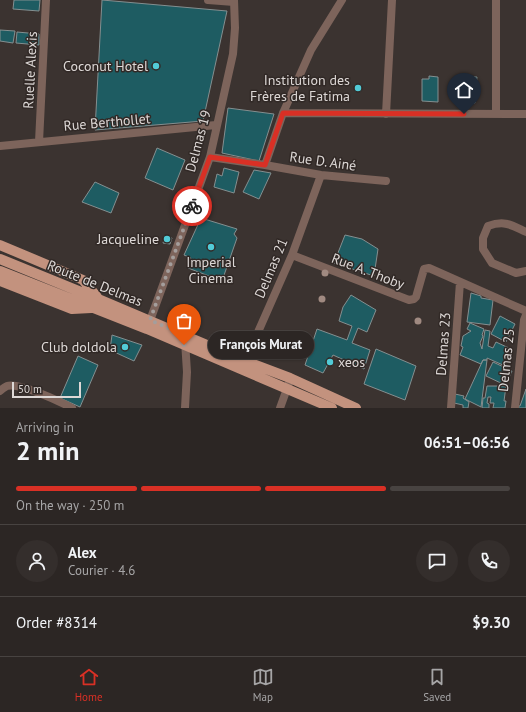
<!DOCTYPE html>
<meta charset="utf-8">
<style>
:root{--surface:#2c2624;--page:#342e2c;--text:#f1f3f6;--muted:#a6a5a6;--line:#484341;--accent:#d93025}
body{margin:0;font-family:"PT Sans",sans-serif;background:var(--page);color:var(--text);height:100vh;display:flex;flex-direction:column;font-size:15px;white-space:nowrap}
*{box-sizing:border-box;margin:0}
p{font-size:13px;color:var(--muted)}
.icon{flex:none;width:22px;height:22px;fill:none;stroke:currentColor;stroke-width:2;stroke-linecap:round;stroke-linejoin:round}
.map{position:relative;height:408px;overflow:hidden}
.panel{display:flex;flex-direction:column;background:var(--surface);flex:1}
.panel>*{flex:none}
.scale{position:absolute;left:12px;bottom:10px;width:69px;box-sizing:border-box;padding-left:4px;border:2px solid #ddd8d6;border-top:0;font-size:11px;line-height:14px;white-space:nowrap;color:#ddd8d6;-webkit-text-stroke:3px #312926;paint-order:stroke}
.pin{position:absolute;display:grid;place-items:center;width:34px;height:34px;color:#fff;margin:-41px -17px;border-radius:50% 50% 50% 0;rotate:-45deg;box-shadow:0 0 4px #0007}
.pin .icon{rotate:45deg}
.courier{position:absolute;display:grid;place-items:center;width:40px;height:40px;margin:-20px;border:3px solid #d93025;border-radius:50%;background:#fff;color:#222;box-shadow:0 1px 5px #0007}
.bubble{position:absolute;height:28px;border-radius:14px;background:var(--surface);box-shadow:0 1px 3px #0004,0 0 0 1px var(--line);font-size:13px;font-weight:700;line-height:28px;text-align:center}
.summary em{font-style:normal;font-weight:700}
.summary div{display:flex;flex-direction:column-reverse}
.summary{display:flex;align-items:center;justify-content:space-between;height:68px;padding:0 16px}
h1{font-size:26px;font-weight:700;line-height:30px}
.bar{display:grid;grid-template-columns:repeat(4,1fr);gap:6px 4px;align-content:center;height:48px;padding:0 16px}
.bar i{height:5px;border-radius:3px;background:var(--line)}
.bar .on{background:var(--accent)}
.bar p{grid-column:span 4}
.line{display:flex;align-items:center;gap:10px;padding:0 16px;border-top:1px solid var(--line)}
.line div{flex:1}
.round{display:grid;place-items:center;flex:none;width:42px;height:42px;border-radius:21px;background:var(--page)}
.tab-bar{display:flex;justify-content:space-around;align-items:center;height:56px;border-top:1px solid var(--line);background:var(--surface);font-size:11px;color:var(--muted)}
.tab-bar a{display:grid;justify-items:center;gap:2px}
.tab-bar .on{color:var(--accent)}
.map>svg:first-child{display:block}
.building{fill:#1e5c62;stroke:#848f90}
.lines{fill:none;stroke-linecap:round;stroke-linejoin:round}
.street{stroke:#7d645b;stroke-width:8}
.primary{stroke:#c3927e;stroke-width:10}
.tree{fill:#a08a81}
.done{stroke:#a49e9c;stroke-width:4;stroke-dasharray:0 7.2}
.route{stroke:#d93025;stroke-width:5}
.poi-dot{fill:#52cbd7;stroke:#312926;stroke-width:1.5}
.labels{text-anchor:middle;dominant-baseline:central;stroke-width:3;stroke-linejoin:round;paint-order:stroke}
.poi-label{font-size:14px;fill:#ddd8d6;stroke:#312926;text-anchor:end}
.street-label{font-size:14px;fill:#ddd8d6;stroke:#312926}
</style>
<div class="map">
<svg width="526" height="408" viewBox="0 0 526 408">
<rect width="100%" height="100%" fill="#3b3330"/>
<path class="building" d="M14,0h26l-1,11 -26,-2z
M102,0l125,11 -24,110 -108,9z
M0,30l15,1 -2,12 -13,-2z
M17,32l22,2v11l-23,-2z
M429,76l9,1v25l-16,-1v-22h7z
M459,76l18,1 -2,26 -17,-1z
M228,108l46,6 -15,47 -37,-8z
M157,148l28,12 -12,30 -28,-12z
M224,168l15,4 -5,21 -20,-6 3,-13 5,2z
M254,170l17,3 -12,26 -16,-7z
M95,182l24,11 -8,20 -29,-11z
M201,218l36,11 -3,5 3,4 -15,43 -34,-13 3,-10 -7,-3z
M345,235l17,4 16,10 -4,27 -40,-13z
M165,236l7,2 -2,6 -7,-1z
M471,293l10,3v2l12,2 -3,25 -23,-3z
M351,295l25,15 -9,22 -9,-4 -6,15 18,7 -6,19 -31,-14 -10,18 -18,-8 12,-36 30,11 5,-14 -13,-5 4,-14z
M500,316l15,8 -9,18 -15,-8z
M470,323l14,6 -2,6 1,1 -3,7 2,6 3,-19 5,1 -2,15 5,2 3,-6 15,7 -8,16 -16,-7v2h-4l-2,4 -21,-9 3,-8 -2,-1 2,-10 8,-5 -4,-2z
M112,335l30,10 -8,16 -24,-11z
M376,349l40,17 -11,34 -41,-16z
M78,356l20,9 -18,42 -20,-9z
M483,360h4l-6,47 -16,-8z
M493,362l19,9 -7,14 -19,-9z
M487,386h19l-2,15h2l-1,7h-12l1,-5h-4l1,-6h-3l-1,6 2,1v4h-7l1,-10h2z
M526,389v19h-8v-2h2z
M455,394l9,2 -1,2 6,4 -1,6h-5v-3l-9,-2z"/>
<g class="lines">
<path class="street" d="M208,0l26,2
M283,113l243,1
M386,114l6,-114
M496,114v-114
M39,142l7,-142
M0,146l216,-21
M210,157l55,8 56,10 65,6
M265,165l18,-52 28,-63 31,-50
M526,232c-15,-7 -21,-12 -38,-6l-5,12v11l9,14 24,10 10,-2
M292,255l117,45 5,-1 2,-2 8,-28 5,-1 97,43
M148,326l62,-169 23,-103 2,-26 -1,-28
M185,341l2,31 -2,36
M243,366l49,-111 29,-80
M0,391c2,-2 5,-4 7,-5 12,-4 54,16 65,22
M280,408l9,-25
M451,408l9,-126
M515,408l9,-88 2,-5"/>
<path class="primary" d="M0,245l83,35 14,17
M0,259l98,40 147,62 45,17 66,30
M0,271l147,58 185,79
M0,281l72,28 19,-1"/>
</g>
<g class="tree">
<circle cx="325" cy="273" r="3.5"/>
<circle cx="322" cy="299" r="3.5"/>
<circle cx="418" cy="321" r="3.5"/>
</g>
<g class="lines">
<path class="done" d="M184,345l2,-9 -36,-16 42,-114"/>
<path class="route" d="M192,206l18,-49 55,8 18,-52 181,1"/>
</g>
<g class="poi-dot">
<circle cx="156" cy="66" r="4"/>
<circle cx="358" cy="88" r="4"/>
<circle cx="167" cy="239" r="4"/>
<circle cx="211" cy="247" r="4"/>
<circle cx="125" cy="347" r="4"/>
<circle cx="330" cy="362" r="4"/>
</g>
<g class="labels">
<g class="poi-label">
<text x="148" y="66">Coconut Hotel</text>
<text x="350" y="80">Institution des<tspan x="350" dy="16">Frères de Fatima</tspan></text>
<text x="159" y="239">Jacqueline</text>
<text x="211" y="262" text-anchor="middle">Imperial<tspan x="211" dy="16">Cinema</tspan></text>
<text x="117" y="347">Club doldola</text>
<text x="338" y="362" text-anchor="start">xeos</text>
</g>
<g class="street-label">
<text transform="translate(30 70) rotate(-87)">Ruelle Alexis</text>
<text transform="translate(107 122) rotate(-5)">Rue Berthollet</text>
<text transform="translate(198 141) rotate(-75)">Delmas 19</text>
<text transform="translate(323 161) rotate(8)">Rue D. Ainé</text>
<text transform="translate(271 268) rotate(-67)">Delmas 21</text>
<text transform="translate(368 271) rotate(21)">Rue A. Thoby</text>
<text transform="translate(95 283) rotate(22)">Route de Delmas</text>
<text transform="translate(443 344) rotate(-86)">Delmas 23</text>
<text transform="translate(506 360) rotate(-84)">Delmas 25</text>
</g>
</g>
</svg>
<div class="scale">50 m</div>
<div class="pin" style="left:184px;top:345px;background:#ea580c"><svg class="icon" aria-label="bag" viewBox="0 0 24 24"><path d="M5 8h14l-1 12H6zM9 8a3 3 0 0 1 6 0"/></svg></div>
<div class="pin" style="left:464px;top:114px;background:#1f2937"><svg class="icon" aria-label="home" viewBox="0 0 24 24"><path d="M3 11l9-7 9 7M6 9v11h12V9"/></svg></div>
<div class="courier" style="left:192px;top:206px"><svg class="icon" aria-label="bike" viewBox="0 0 24 24"><circle cx="6" cy="16" r="4"/><circle cx="18" cy="16" r="4"/><path d="M6 16l4-8h5l3 8M10 8l3 8H6M13 5h3"/></svg></div>
<div class="bubble" style="left:208px;top:331px;width:106px">François Murat</div>
</div>
<section class="panel">
<div class="summary"><div><h1>2 min</h1><p>Arriving in</p></div><em>06:51–06:56</em></div>
<div class="bar"><i class="on"></i><i class="on"></i><i class="on"></i><i></i><p>On the way · 250 m</p></div>
<div class="line" style="height:72px"><a class="round"><svg class="icon" aria-label="person" viewBox="0 0 24 24"><circle cx="12" cy="8" r="4"/><path d="M4 21q1-7 8-7t8 7"/></svg></a><div><b>Alex</b><p>Courier · 4.6</p></div><a class="round"><svg class="icon" aria-label="chat" viewBox="0 0 24 24"><path d="M4 5h16v11H9l-5 4z"/></svg></a><a class="round"><svg class="icon" aria-label="phone" viewBox="0 0 24 24"><path d="M5 4h4l2 5-3 2q2 4 5 5l2-3 5 2v4C11 20 4 13 5 4z"/></svg></a></div>
<div class="line" style="height:52px"><div>Order #8314</div><b>$9.30</b></div>
</section>
<nav class="tab-bar">
<a class="on"><svg class="icon" aria-label="home" viewBox="0 0 24 24"><path d="M3 11l9-7 9 7M6 9v11h12V9"/></svg>Home</a>
<a><svg class="icon" aria-label="map" viewBox="0 0 24 24"><path d="M3 6l6-2 6 2 6-2v14l-6 2-6-2-6 2zM9 4v14M15 6v14"/></svg>Map</a>
<a><svg class="icon" aria-label="saved" viewBox="0 0 24 24"><path d="M7 4h10v16l-5-4-5 4z"/></svg>Saved</a>
</nav>
